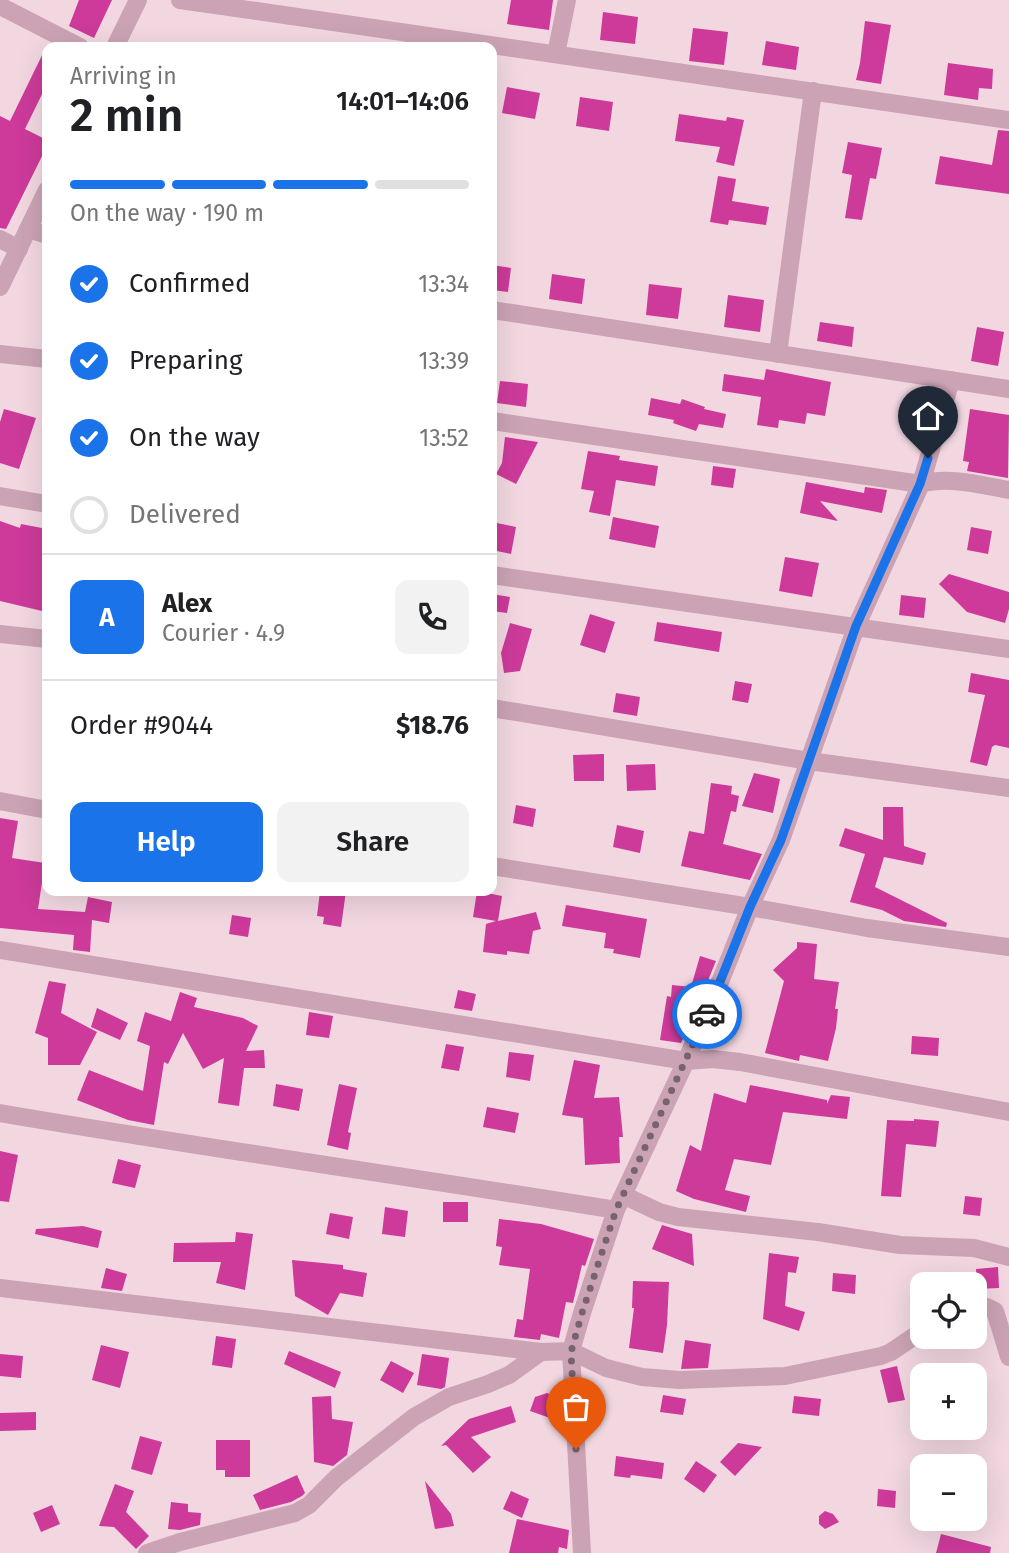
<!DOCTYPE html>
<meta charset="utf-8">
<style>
:root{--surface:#fff;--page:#f2f2f2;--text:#202124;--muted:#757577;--line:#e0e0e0;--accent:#1a73e8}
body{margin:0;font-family:"Fira Sans",sans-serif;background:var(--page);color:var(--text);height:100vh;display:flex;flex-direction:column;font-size:26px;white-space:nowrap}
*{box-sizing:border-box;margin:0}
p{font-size:23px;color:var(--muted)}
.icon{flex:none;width:38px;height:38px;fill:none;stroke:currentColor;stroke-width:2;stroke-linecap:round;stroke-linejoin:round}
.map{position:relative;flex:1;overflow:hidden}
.side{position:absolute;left:42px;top:42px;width:455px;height:854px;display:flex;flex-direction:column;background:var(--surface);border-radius:14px;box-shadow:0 7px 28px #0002}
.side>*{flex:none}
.controls{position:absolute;left:910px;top:1272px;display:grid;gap:14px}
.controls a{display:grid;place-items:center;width:77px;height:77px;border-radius:14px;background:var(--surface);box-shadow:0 7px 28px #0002;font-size:35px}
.pin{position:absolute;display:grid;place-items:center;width:60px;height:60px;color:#fff;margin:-72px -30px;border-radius:50% 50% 50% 0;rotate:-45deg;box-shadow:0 0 7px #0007}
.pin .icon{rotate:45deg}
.courier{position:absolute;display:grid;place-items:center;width:70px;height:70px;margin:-35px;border:5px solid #1a73e8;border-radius:50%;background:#fff;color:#222;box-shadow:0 2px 9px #0007}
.headline em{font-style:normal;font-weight:600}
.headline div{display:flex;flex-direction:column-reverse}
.headline{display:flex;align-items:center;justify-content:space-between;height:119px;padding:0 28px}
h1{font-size:46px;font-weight:600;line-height:52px}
.bar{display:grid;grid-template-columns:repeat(4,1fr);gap:10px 7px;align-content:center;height:84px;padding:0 28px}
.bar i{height:9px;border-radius:5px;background:var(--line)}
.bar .on{background:var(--accent)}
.bar p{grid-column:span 4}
.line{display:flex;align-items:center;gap:18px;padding:0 28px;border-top:2px solid var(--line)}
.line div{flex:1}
.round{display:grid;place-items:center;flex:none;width:74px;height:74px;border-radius:14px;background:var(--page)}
ol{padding:0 28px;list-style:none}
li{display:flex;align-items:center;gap:21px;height:77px}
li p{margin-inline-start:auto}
li .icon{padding:7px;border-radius:50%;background:var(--accent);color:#fff;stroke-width:4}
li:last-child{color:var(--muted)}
li i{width:38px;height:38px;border:4px solid var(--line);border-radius:50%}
.cta{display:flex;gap:14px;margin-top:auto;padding:14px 28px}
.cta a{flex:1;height:80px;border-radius:14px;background:var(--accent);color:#fff;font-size:28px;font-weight:600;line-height:80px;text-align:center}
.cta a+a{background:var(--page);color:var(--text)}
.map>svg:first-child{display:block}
.building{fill:#cd3a9a}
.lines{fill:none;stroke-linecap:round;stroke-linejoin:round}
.minor{stroke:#cba3b4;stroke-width:18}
.tertiary{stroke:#cba3b4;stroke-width:18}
.done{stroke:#77636d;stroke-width:7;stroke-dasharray:0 12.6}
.route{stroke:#1a73e8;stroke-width:9}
</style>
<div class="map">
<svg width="1009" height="1553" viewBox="0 0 1009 1553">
<rect width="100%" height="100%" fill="#f2d7e1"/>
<path class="building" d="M79,0h33l-18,38 -25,-12z
M511,0h42l-4,30 -42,-6z
M603,12l35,5 -3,27 -35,-4z
M865,21l26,4 -10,59 -25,-4 4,-17z
M693,28l35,4 -4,33 -35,-4z
M766,41l33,6 -3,23 -34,-5z
M47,45v39l-22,45 22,11v6l-41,83 -6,-1v-112l10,5z
M948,63l45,6 -1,20 -13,-1 -1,12 -34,-5z
M507,87l33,6 -5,26 -33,-6z
M580,97l33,5 -4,29 -33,-5z
M679,114l47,7 1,-4 17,3 -10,46 -18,-4 4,-15 -45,-6z
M998,130l11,1v63l-74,-10 5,-28 52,9z
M848,142l34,6 -6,31 -6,-1 -8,42 -17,-2 7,-43 -10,-2z
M718,176l18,3 -4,22 37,6 -3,18 -37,-5 -1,5 -18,-3z
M492,265l19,3 -3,24 -16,-2z
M552,274l33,5 -3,25 -33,-5z
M649,284l33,4 -4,31 -32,-4z
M728,295l36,5 -4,32 -36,-5z
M820,322l34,5 -2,20 -35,-6z
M977,327l27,5 -6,34 -27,-5z
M766,369l65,13 -6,34 -18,-3 -2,11 -26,-4 -1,8 -21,-3 4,-28 -39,-6 2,-17 40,6z
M500,381l28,3 -2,23 -29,-4z
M651,398l29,6 2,-5 23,8 -1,2 22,5 -3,14 -24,-4 -3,7 -23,-8 1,-3 -26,-5z
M4,409l32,9 -17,51 -19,-6v-41z
M970,409l39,6 -1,63 -41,-7 2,-9 -6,-1z
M505,437l33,5 -22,42 -20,-10 6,-11z
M588,451l32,5 -1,4 39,6 -3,20 -39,-6 -6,36 -21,-4 5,-21 -13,-2z
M713,466l23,3 -3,19 -22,-3z
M806,482l58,11 1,-6 22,3 -5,23 -62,-12 18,20 -38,-8z
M613,517l46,9 -4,22 -46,-9z
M0,521l20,7 1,-4 26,5v58l-5,24 -42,-10z
M492,522l24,5 -5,27 -19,-4z
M971,527l21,4 -4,23 -21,-4z
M785,557l34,6 -7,34 -33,-6z
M949,574l60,18v17l-4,14 -38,-11 -28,-28z
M492,594l18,3 -3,16 -15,-2z
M901,595l25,3 -2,20 -25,-3z
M590,614l25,8 -10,31 -25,-8z
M657,622l65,10 -3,20 -65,-11z
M510,623l22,6 -12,42 -16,2 -3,-20z
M971,673l38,7v68l-14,-3 -3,2 -5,19 -17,-4 15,-67 -17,-3z
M735,681l17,3 -4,19 -16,-3z
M616,693l24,4 -3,19 -24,-4z
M604,754v27h-30l-1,-26z
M655,764l1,26 -29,1 -1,-26z
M754,773l26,6 -7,34 -31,-7z
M711,783l21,3 -1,8 8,2 -3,16 -5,-1 -8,33 39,10 -12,26 -69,-14 8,-35 15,3z
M516,805l20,4 -3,18 -20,-4z
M883,807h20l1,39 22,7 -3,12 -39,-8 -9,30 72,36 -1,4 -42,-6 -22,-11 -32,-8 15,-48 -26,-8 6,-18 38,12z
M0,818l18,3 -6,37 33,5 -7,46 47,3 3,-15 24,5 -3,21 -17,-3 -2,32 -17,-2 1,-15 -74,-7z
M617,825l27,6 -4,22 -27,-6z
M320,891h26l-5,36 -18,-3 1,-7 -7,-1z
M477,891l25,5 -4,25 38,-9 5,17 -8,2 -4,23 -22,-3v4l-24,-3 3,-28 10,-3 -23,-4z
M566,905l81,14 -7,39 -27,-5 1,-4 -10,-1 2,-15 -44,-7z
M232,915l19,3 -3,19 -19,-3z
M797,942l20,2 -3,35 25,3 -4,27h3l-2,19 -8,33 -28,-6 -1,6 -34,-8 19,-72 -11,-11 24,-22z
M700,956l16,5 -17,41 -6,-1 -5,26 -7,16 -21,-3 7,-44 4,1 1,-12 19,2z
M49,981l17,3 -5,29 36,19 -17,33h-32v-27l-13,-5z
M458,990l18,4 -4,17 -18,-3z
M180,992l17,6 -3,9 49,11 15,8 -12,25 18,-1 1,18h-21l-5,38 -21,-3 6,-45 -21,11 -20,-36 -15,31 -4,-2 -10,63 -26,-5 -51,-20 12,-30 54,21 7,-45 -13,-5 8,-29 26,9z
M97,1008l31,15 -8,17 -29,-13z
M309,1012l24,4 -4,22 -23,-3z
M912,1036l27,2 -1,18 -27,-2z
M446,1044l18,3 -5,24 -18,-3z
M509,1052l25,3 -4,26 -24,-4z
M574,1060l26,5 -6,33 25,-1 4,40h-4l1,26 -35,2 -2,-47 -21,-3z
M276,1084l27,5 -4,22 -26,-5z
M339,1084l18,4 -9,44 3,1 -3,17 -21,-5z
M750,1085l77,15v4l4,-9 19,2 -3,22 -64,-7 -12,53 -37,-6 -9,31 25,6 -4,16 -52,-13 -18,-8 14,-46 11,6 13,-58 32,10z
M487,1107l32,6 -4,20 -32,-6z
M914,1119l25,2 -3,26 -30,-3 -5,53 -20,-1 6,-76 27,1z
M0,1151l18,4 -9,47 -9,-1z
M118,1159l23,6 -6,23 -23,-5z
M965,1196l17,2 -2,18 -17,-2z
M443,1202h25v20h-25z
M385,1207l23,4 -3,26 -23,-3z
M330,1213l23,4 -4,22 -23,-5z
M499,1219l42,5 53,15 -9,27 -3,-1 -9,38 -7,-1 -7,36 -18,-4 -1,6 -26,-3 3,-18 6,1 7,-51 -31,-4 3,-18 -6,-1z
M662,1225l30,9 2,32 -42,-17z
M83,1226l19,5 -4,17 -63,-14 1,-5z
M236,1232l17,2 -8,56 -29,-7 5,-21h-48l1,-19 61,-1z
M769,1253l30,4 -3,16 -8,-1 -3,34 20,6 -6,19 -36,-12z
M292,1260l51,5v4l24,4 -4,24 -23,-4 -12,22 -33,-19z
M998,1267l1,21 -22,1 -1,-20z
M106,1268l21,6 -5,17 -21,-3z
M833,1273l23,2 -1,19 -23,-3z
M633,1281l36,1 -2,43 -4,28 -34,-5 5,-40h-2z
M216,1336l20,3 -4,29 -20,-3z
M685,1340l26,4 -3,24 -27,1z
M101,1345l28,7 -9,36 -28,-8z
M289,1351l52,21 -6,16 -51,-24z
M0,1354l23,2 -2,22 -21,-2z
M422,1354l27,4 -4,29 -4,2 -24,-4z
M391,1361l23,12 -11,20 -23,-13z
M897,1366l8,34 -17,3 -8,-33z
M547,1393l11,5 -8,20 -20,-7 5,-14z
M663,1395l23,4 -3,16 -23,-3z
M331,1396l1,23 21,3 -6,33 -14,11 -19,-4 -2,-65z
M794,1396l27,3 -2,17 -27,-3z
M511,1406l5,16 -45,15 20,20 -18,16 -27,-28 -5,1 28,-27z
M36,1412v18l-36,1v-18z
M140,1436l22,6 -10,33 -21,-6z
M216,1440h34v37h-25v-7h-9z
M738,1443l24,4 -27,29 -15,-14z
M616,1456l48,7 -2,16 -31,-4 -1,3 -16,-2z
M696,1461l21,14 -13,18 -20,-14z
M297,1475l8,18 -3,3 -11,6 -31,8 -7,-15z
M425,1481l26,33 3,12 -19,3z
M115,1484l19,7 -8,21 23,24 -13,13 -22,-22 -15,-1z
M878,1489l18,2 -1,17 -18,-2z
M511,1491l18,8 -7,19 -19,-9z
M171,1502l17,2v8l13,1 -1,12 -20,5 -12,-1z
M52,1505l8,19 -19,8 -8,-19z
M825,1511l8,3 6,8 -14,7 -6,-5v-8z
M517,1519l52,11 -2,19 -8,-2 -1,6h-49z
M941,1534l50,13 -1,6h-54z"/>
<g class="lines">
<path class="minor" d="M180,0l829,120
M0,6l80,41
M556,54l11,-54
M28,229l19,6
M0,239l19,10
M492,310l517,79
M0,354l47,5
M778,354l35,-263
M492,421l429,63c28,-8 59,1 88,6
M0,496l47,8
M492,575l517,74
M0,634l47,5
M492,708l317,53 200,27
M0,801l47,9
M492,866l258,41 117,21 142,19
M0,950l686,111 27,-2 27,3 269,50
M0,1113c205,35 411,64 616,97
M623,1195l36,17 19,5 140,15 82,13 74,3 35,9
M0,1288l541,64 30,-1 35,17 36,9 38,3 105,-4 96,-20 10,-4 31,-21
M975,1310l12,-3 8,4 14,46
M147,1553l33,-11 115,-29 14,-8 27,-27 78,-61 35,-20 39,-13 21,-9 32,-23
M582,1553l-11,-202 11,-38 34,-103 70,-149 28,-64 36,-90 31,-67 75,-213 65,-143 30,-104"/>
<path class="tertiary" d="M115,47l23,-47
M0,287l47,-97"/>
</g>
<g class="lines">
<path class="done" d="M576,1449l-5,-97 11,-39 34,-103 91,-196"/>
<path class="route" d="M707,1014l43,-107 31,-67 75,-214 64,-142 8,-26"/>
</g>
</svg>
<div class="controls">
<a><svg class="icon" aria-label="locate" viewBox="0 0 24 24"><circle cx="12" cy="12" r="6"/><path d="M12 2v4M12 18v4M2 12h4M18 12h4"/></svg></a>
<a>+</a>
<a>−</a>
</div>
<div class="pin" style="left:576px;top:1449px;background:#ea580c"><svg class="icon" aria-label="bag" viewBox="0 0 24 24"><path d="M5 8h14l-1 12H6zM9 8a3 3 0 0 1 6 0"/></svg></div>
<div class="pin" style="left:928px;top:458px;background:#1f2937"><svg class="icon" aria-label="home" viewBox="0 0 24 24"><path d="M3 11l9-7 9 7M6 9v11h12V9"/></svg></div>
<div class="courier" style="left:707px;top:1014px"><svg class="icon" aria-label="car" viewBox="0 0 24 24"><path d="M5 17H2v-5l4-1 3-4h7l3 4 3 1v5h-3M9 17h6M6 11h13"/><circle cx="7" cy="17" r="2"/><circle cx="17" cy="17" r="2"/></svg></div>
<section class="side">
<div class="headline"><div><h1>2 min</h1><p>Arriving in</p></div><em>14:01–14:06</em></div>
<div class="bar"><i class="on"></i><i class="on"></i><i class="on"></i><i></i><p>On the way · 190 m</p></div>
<ol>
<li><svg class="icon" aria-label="check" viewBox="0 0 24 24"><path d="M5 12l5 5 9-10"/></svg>Confirmed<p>13:34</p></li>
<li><svg class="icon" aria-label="check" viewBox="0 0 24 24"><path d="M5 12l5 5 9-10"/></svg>Preparing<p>13:39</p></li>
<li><svg class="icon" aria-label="check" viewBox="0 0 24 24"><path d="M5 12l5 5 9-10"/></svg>On the way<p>13:52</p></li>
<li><i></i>Delivered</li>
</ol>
<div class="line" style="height:126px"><b class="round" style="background:var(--accent);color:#fff">A</b><div><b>Alex</b><p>Courier · 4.9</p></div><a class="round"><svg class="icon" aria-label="phone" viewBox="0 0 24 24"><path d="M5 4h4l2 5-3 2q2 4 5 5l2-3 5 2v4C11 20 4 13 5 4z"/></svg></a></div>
<div class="line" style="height:91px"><div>Order #9044</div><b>$18.76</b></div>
<div class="cta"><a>Help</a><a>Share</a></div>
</section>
</div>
